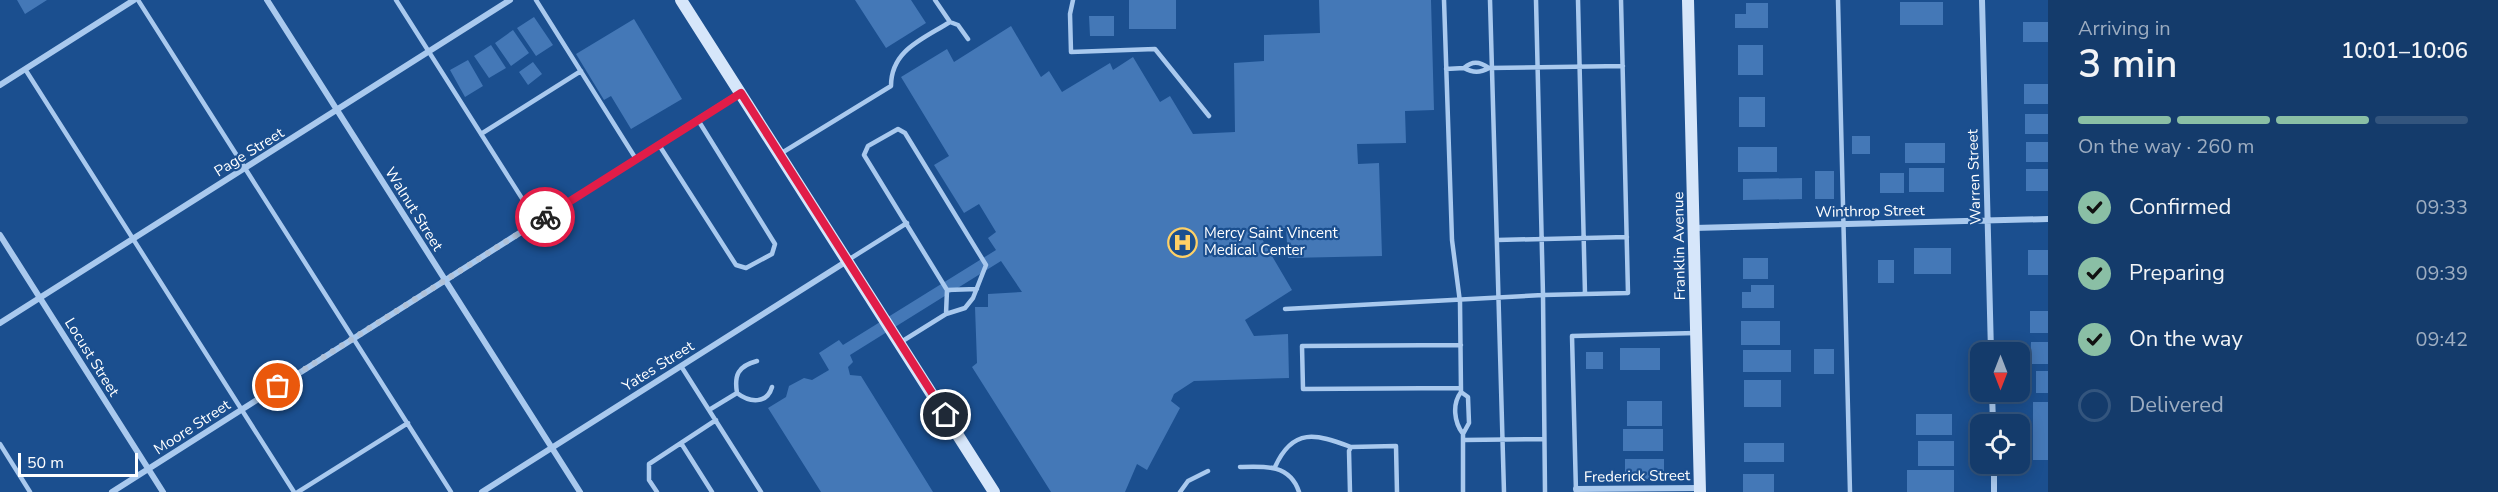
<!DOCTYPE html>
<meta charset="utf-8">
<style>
:root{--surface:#143b6b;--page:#214673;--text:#f1f3f6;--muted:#9dadc1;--line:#33557e;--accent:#8abfa5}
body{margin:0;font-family:"Nunito Sans",sans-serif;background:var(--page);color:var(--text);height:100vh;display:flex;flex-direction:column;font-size:22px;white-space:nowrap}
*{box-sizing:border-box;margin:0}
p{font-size:20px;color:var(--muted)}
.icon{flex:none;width:33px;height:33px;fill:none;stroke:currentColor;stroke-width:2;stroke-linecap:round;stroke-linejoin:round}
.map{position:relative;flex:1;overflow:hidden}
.drawer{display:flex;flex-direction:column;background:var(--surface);width:450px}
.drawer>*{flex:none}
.needle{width:39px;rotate:180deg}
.fabs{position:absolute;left:1970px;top:342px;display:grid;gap:12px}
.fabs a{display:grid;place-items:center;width:60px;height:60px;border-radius:12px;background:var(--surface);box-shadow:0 3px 15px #0003,0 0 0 2px var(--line);font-size:30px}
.scale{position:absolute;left:18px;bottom:15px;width:120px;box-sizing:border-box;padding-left:6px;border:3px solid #fff;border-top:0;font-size:16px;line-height:21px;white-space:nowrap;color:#fff;-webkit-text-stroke:4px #1b4f8f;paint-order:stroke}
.pin{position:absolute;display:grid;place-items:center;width:51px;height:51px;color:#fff;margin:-26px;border:3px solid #fff;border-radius:50%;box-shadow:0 2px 6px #0007}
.courier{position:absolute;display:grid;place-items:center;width:60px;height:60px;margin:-30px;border:4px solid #e11d48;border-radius:50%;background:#fff;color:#222;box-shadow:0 2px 8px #0007}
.summary em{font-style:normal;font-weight:600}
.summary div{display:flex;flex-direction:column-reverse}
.summary{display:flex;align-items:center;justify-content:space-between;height:102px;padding:0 30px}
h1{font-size:39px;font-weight:600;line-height:45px}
.bar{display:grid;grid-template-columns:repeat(4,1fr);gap:9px 6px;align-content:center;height:72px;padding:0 30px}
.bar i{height:8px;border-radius:4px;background:var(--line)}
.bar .active{background:var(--accent)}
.bar p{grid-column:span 4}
ol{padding:0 30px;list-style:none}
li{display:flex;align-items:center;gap:18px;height:66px}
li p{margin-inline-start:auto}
li .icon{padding:6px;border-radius:50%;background:var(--accent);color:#111;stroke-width:4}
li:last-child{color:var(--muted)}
li i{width:33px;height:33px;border:3px solid var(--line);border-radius:50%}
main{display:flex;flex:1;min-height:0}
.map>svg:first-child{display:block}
.building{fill:#4478b7}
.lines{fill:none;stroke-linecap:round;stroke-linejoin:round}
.lane{stroke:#a9c9ee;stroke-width:4.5}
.street{stroke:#a9c9ee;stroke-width:6}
.secondary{stroke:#d6e6fa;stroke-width:12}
.done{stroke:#afc1d8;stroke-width:6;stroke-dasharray:0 10.8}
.route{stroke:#e11d48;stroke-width:8}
.labels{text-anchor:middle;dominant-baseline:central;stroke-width:4.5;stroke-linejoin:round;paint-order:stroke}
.street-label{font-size:15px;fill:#fff;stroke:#1b4f8f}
.poi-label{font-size:15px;fill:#fff;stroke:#1b4f8f;text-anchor:start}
</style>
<main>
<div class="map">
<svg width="2048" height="492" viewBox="0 0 2048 492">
<rect width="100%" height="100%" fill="#1b4f8f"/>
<path class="building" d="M17,0h30l-22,14z
M855,0h56l15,23 -40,25z
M1129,0h47v29h-47z
M1319,0h112l3,110 -29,1 1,32 -49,1 1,20 21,-1 3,93 -94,2 -2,-30h-23l-1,11 30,51 -47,30 9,16 34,-2 1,44 -95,3 -20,13 -3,7 9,7 -33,62 -10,-6 -12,28h-74l-79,-125 5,-4 -2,-56h13v-13l34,-2 -21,-31 -151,94 3,7 -5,5 2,8 11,1 72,116h-112l-53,-84 18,-11 3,-11 15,-8 8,2 17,-10 -10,-17 20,-13 4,5 153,-95 -8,-12 8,-6 -17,-28 -15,9 -30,-48 15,-9 -48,-79 46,-28 7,13 57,-36 30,51 8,-6 13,21 48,-29 3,7 20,-13 27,45 10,-6 23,38 42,-2 -1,-69 30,-2v-26l56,-2z
M1900,2h43v23h-43z
M1746,3h22v25h-33v-14h11z
M1089,16h25v20h-24z
M534,17l19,28 -17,11 -19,-28z
M634,19l48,80 -51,30 -20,-33 -7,4 -28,-46z
M2023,22h25v20h-25z
M513,30l16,23 -18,13 -16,-23z
M491,45l15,23 -17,10 -15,-22z
M1738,45h25v30h-25z
M468,60l15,26 -18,11 -15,-27z
M533,62l9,12 -14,11 -9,-13z
M2024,84h24v20h-24z
M1739,97h26v30h-26z
M2025,114h23v20h-23z
M1852,136h18v18h-18z
M2026,142h22v20h-22z
M1905,143h40v20h-40z
M1738,147h39v25h-39z
M1909,168h35v24h-35z
M2026,169h22v22h-22z
M1815,171h19v28h-19z
M1880,173h24v20h-24z
M1802,178v21l-59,1v-21z
M1914,248h37v26h-37z
M2028,250h20v25h-20z
M1743,258h25v21h-25z
M1878,260h16v23h-16z
M1751,285h23v23h-32v-16h9z
M2030,311h18v22h-18z
M1741,321h39v24h-39z
M2031,342h17v22h-18z
M1620,348h40v22h-40z
M1814,349h20v25h-20z
M1743,350h48v22h-48z
M1586,352h17v17h-17z
M2036,371h12v22h-12z
M1744,380h37v27h-37z
M1627,401h35v25h-35z
M2033,402h15v58h-15z
M1916,414h36v21h-36z
M1623,429h40v22h-40z
M1918,441h36v25h-36z
M1744,443h40v19h-40z
M1625,459h39v20h-39z
M1907,470h47v22h-47z
M1743,474h31v18h-31z"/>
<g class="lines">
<path class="lane" d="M138,0l313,492
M396,0l141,222
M536,0l100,159
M935,0l15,22
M1073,0l-3,14 1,38 84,-3 54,67
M1444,0l8,240 8,62 1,90
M1490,0l14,492
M1578,0l7,294
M1838,0l12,492
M1489,68c-10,-7 -17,-7 -25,0 9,5 16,5 25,0l134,-2
M25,69l269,423
M1446,69l18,-1
M481,134l100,-63
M659,145l77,120 10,3 26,-14 3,-10 -77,-124
M780,154l111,-68c0,-36 32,-47 59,-64l8,3 10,14
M1497,240l130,-3
M848,260l59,-37
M947,290l30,-1
M1285,309l258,-14 -7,-295
M901,342l45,-28 19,-6 8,-10 13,-33 -81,-132 -7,-4 -30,17 -4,9 83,135 -1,24
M1461,345l-159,1 1,43 158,-1
M681,366l80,126
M737,393c-3,-18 1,-27 20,-32
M709,410l28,-17c13,10 30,11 35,-6
M1463,434c-9,-12 -11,-30 -2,-42l7,5 1,26 -6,11v58
M1463,440l81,-1
M681,443l31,49
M0,444l30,48
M1240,467c24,-1 50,-3 59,25
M1275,467c18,-40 41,-33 76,-20
M298,492l110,-69
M657,492l-8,-12v-16l67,-44
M1180,492l8,-11 20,-10
M1350,492l-1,-41 2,-4 45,-1 1,46
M1545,492l-2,-197 85,-2 -7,-293
M1576,492l-4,-156 124,-3"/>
<path class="street" d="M267,0l313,492
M1982,0l9,352
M0,85l134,-85
M1694,228l354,-9
M0,235l163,257
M0,323l510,-323
M1992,392l1,32
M1994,464v28
M1576,489l124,-1
M112,492l628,-399
M482,492l365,-231"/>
<path class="secondary" d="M681,0l313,492
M1688,0l12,492"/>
</g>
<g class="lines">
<path class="done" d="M278,386l267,-169"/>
<path class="route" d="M545,217l196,-124 205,322"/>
</g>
<defs>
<symbol id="hospital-ring" viewBox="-11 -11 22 22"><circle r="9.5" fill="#1b4f8f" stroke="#ffd166" stroke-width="1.5"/><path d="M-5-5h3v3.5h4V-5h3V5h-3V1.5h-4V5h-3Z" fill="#ffd166"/></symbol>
</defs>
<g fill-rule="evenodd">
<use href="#hospital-ring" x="1166" y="226" width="33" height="33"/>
</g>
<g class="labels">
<g class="street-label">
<text transform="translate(249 152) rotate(-32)">Page Street</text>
<text transform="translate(1974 177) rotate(-92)">Warren Street</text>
<text transform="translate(414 209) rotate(58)">Walnut Street</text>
<text transform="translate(1870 211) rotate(-1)">Winthrop Street</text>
<text transform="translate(1679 246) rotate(-91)">Franklin Avenue</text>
<text transform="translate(92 357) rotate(58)">Locust Street</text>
<text transform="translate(658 366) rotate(-32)">Yates Street</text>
<text transform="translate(192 427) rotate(-33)">Moore Street</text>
<text transform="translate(1637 476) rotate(-1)">Frederick Street</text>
</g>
<g class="poi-label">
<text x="1204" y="233">Mercy Saint Vincent<tspan x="1204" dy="17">Medical Center</tspan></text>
</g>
</g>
</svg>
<div class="fabs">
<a><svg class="needle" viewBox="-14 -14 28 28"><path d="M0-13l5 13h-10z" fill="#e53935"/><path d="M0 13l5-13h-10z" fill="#9dadc1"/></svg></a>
<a><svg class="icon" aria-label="locate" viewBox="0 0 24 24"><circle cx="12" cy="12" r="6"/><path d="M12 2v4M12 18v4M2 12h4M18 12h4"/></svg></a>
</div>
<div class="scale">50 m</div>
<div class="pin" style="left:278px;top:386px;background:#ea580c"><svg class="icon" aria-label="bag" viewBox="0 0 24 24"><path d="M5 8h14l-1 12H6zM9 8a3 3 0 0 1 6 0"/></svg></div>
<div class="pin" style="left:946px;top:415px;background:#1f2937"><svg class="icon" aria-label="home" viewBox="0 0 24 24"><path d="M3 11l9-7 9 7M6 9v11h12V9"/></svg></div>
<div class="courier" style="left:545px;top:217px"><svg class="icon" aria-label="bike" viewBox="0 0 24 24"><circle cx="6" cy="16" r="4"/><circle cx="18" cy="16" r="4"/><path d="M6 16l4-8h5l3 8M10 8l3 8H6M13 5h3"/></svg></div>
</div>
<section class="drawer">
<div class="summary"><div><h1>3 min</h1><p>Arriving in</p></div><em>10:01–10:06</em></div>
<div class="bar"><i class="active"></i><i class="active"></i><i class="active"></i><i></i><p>On the way · 260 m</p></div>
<ol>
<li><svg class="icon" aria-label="check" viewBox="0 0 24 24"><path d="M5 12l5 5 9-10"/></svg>Confirmed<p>09:33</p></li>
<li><svg class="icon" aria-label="check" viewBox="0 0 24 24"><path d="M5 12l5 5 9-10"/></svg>Preparing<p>09:39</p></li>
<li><svg class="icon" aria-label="check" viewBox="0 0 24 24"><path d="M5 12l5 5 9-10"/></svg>On the way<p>09:42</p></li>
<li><i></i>Delivered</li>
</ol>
</section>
</main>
